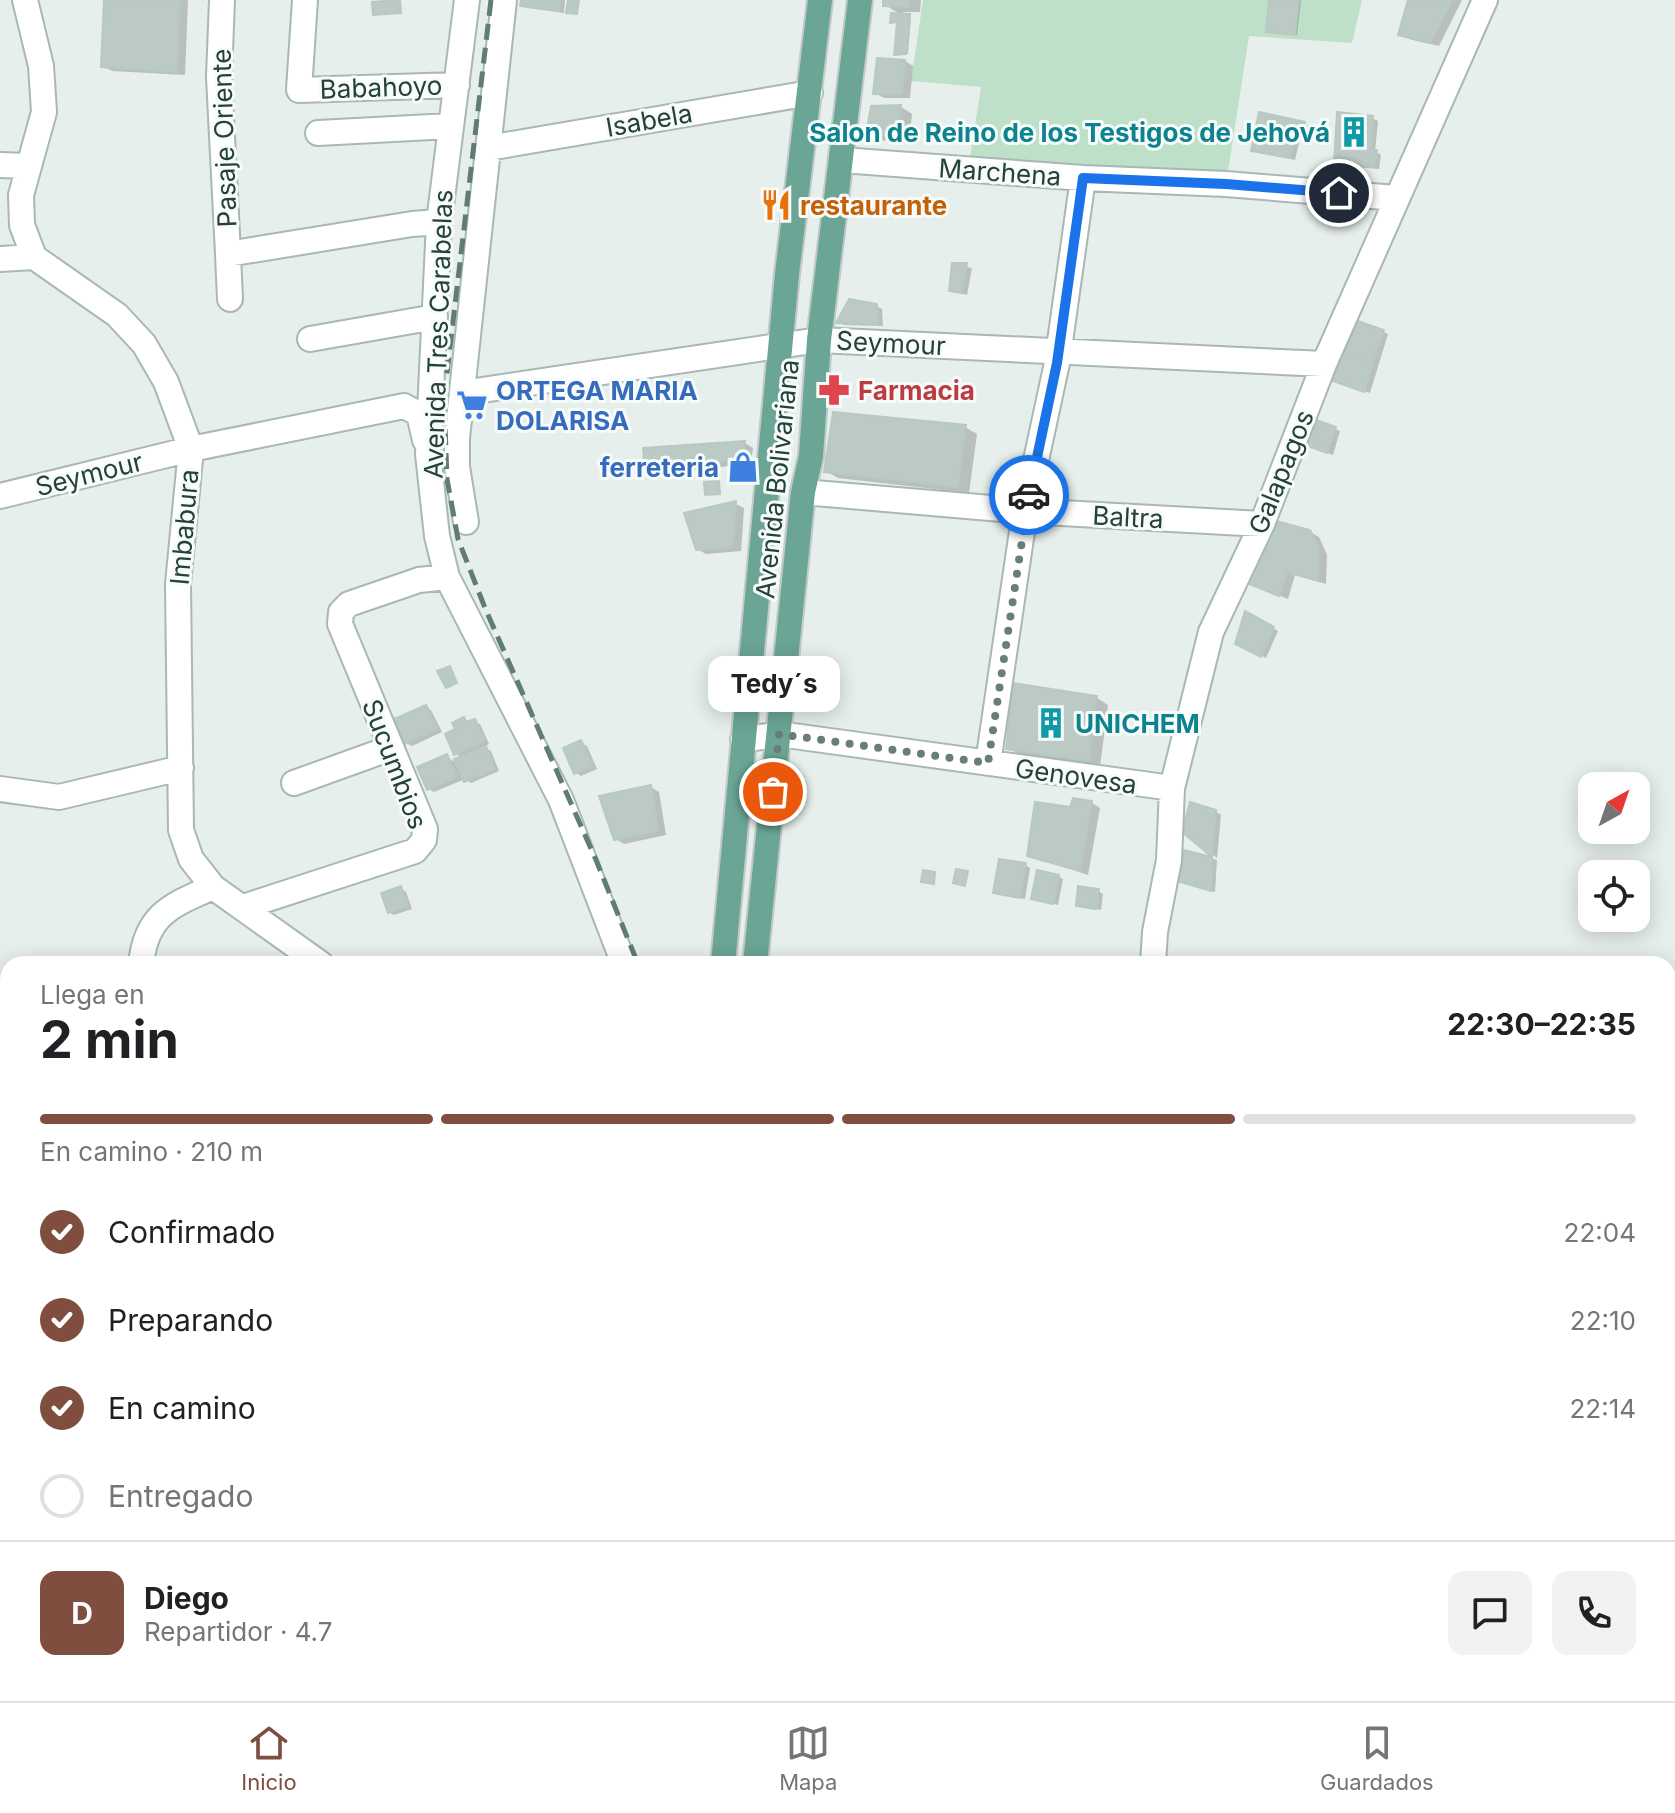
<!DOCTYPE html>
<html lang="es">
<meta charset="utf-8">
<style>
:root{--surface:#fff;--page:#f2f2f2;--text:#202124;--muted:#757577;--line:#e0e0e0;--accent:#7f4e3f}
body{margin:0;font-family:Inter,sans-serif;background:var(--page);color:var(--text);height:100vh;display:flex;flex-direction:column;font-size:30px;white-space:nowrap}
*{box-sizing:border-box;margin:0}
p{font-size:26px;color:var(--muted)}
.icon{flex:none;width:44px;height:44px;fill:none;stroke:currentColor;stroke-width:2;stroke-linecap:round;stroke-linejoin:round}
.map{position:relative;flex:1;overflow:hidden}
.panel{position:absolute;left:0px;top:956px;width:1676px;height:746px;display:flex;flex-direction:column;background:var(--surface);border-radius:24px 24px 0 0;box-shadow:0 4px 20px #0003}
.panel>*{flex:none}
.needle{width:52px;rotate:40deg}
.tools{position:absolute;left:1578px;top:772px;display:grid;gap:16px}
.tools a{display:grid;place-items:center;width:72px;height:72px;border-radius:16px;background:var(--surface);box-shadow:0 4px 20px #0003;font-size:40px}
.pin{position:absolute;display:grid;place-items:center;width:68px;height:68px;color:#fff;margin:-34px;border:4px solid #fff;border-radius:50%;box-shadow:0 2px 8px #0007}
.courier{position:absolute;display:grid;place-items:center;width:80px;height:80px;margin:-40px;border:6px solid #1a73e8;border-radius:50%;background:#fff;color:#222;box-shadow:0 2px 10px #0007}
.bubble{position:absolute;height:56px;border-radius:16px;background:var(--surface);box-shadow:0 4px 20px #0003;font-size:26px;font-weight:700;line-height:56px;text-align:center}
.overview em{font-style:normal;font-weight:700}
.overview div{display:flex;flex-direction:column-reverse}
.overview{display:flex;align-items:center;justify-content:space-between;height:136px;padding:0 40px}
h1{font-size:52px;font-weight:700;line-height:60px}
.bar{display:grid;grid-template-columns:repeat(4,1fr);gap:12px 8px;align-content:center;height:96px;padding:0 40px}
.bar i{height:10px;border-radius:6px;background:var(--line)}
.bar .on{background:var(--accent)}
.bar p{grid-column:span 4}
.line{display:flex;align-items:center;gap:20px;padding:0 40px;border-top:2px solid var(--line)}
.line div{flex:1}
.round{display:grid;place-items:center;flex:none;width:84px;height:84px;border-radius:16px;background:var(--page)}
ol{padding:0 40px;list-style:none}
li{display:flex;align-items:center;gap:24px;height:88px}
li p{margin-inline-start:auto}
li .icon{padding:8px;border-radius:50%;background:var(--accent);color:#fff;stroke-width:4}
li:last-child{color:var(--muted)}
li i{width:44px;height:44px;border:4px solid var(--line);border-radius:50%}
.menu{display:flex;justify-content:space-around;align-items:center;height:112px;border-top:2px solid var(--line);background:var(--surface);font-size:22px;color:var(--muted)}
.menu a{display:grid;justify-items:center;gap:4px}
.menu .on{color:var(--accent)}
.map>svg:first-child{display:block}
.green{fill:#bfe0c8}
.shadow{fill:#0003}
.building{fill:#bbcac4;stroke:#b8c9c2;stroke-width:2}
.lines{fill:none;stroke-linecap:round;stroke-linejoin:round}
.minor-casing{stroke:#a8b8b2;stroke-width:28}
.major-casing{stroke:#c2cac8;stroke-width:28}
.minor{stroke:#fff;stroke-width:24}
.major{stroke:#6aa596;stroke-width:24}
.rail{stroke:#5f7d75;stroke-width:5;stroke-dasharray:16 8;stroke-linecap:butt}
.done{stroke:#687f78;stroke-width:8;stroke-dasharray:0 14.4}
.route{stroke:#1a73e8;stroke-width:10}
.labels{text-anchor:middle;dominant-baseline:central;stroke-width:6;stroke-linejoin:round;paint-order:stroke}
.street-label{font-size:26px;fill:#24423a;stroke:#f7fbf9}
.culture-label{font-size:26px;font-weight:bold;fill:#0d838f;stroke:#f7fbf9;text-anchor:end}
.food-label{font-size:26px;font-weight:bold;fill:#c56008;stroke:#f7fbf9;text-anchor:start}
.shop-label{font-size:26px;font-weight:bold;fill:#366cbe;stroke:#f7fbf9;text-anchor:start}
.health-label{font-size:26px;font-weight:bold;fill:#be3a42;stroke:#f7fbf9;text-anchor:start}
</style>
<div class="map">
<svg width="1675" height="1701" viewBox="0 0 1675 1701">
<rect width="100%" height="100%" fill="#e6efeb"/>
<path class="green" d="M923,0h439l-10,43 -103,-7 -23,148 -258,-14 13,-83 -70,-6z"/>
<path class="shadow" d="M106,0h82l-3,75 -73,-4 -9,-5z
M523,0h42l-1,13 -36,-5 -5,-3z
M885,0h36l-1,12h-18l9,5 -3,37h-10l1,-32h-6l10,-6 -18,-11z
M1271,0h30l-4,35 -27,-3z
M1410,0h52l-23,46 -30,-7 -9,-5z
M905,61l8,5 -3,32h-26l-9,-5z
M901,107l11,7 -3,29 -29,-3 -12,-6 4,-26z
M1372,118l6,3 -3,30 6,4 -2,14 -38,-3 -5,-3z
M1305,124l5,3 -3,9 -6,-1 -6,25 -42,-10z
M954,265l18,3 -5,27 -16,-5z
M876,306l6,3 1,17 -39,-1 -5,-3z
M1383,332l5,2 -18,59 -32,-11z
M965,427l12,7 -8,59 -131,-15 -12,-7z
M1335,429l5,2 -7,24 -24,-9z
M745,443l8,5 -2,15 -95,13 -9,-5z
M736,504l8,4 -3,43 -35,3 -9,-5 -11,-35z
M1310,532l9,5 8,18 -1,29 -31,-9 -7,24 -30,-12z
M1246,614l32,17 -12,27 -29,-14z
M1097,698l11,7 -8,62 -80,-12 -12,-7z
M426,707l5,3 11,22 -30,14 -6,-3z
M464,720l16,4 9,20 -6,3 8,4 8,20 -28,12 -6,-4 -31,13 -5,-3 18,-32 6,4 10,-3 -7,-4 2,-24z
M581,743l6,3 10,23 -16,7 -5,-3z
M651,787l8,5 7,43 -42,9 -8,-5z
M1074,800l18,3 8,5 -12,67 -59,-20 42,-45z
M1636,800l13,6 -5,11 -2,24 -32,-11h26z
M1215,811l6,4 -4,43 -32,-27z
M1184,852l33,8 -2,32 -30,-9z
M1025,865l5,3 -5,31 -30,-7z
M1058,876l5,3 -5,26 -25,-7z
M400,888l6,4 6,17 -18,6 -5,-3z
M1098,891l5,3 -2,16 -23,-5z
M458,1694h44h-4l-1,7 -23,-2 -1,2h-14z"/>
<path class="building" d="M104,0h76l-3,72 -76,-5z
M400,0l1,13 -28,2 -1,-13z
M521,0h39l-1,11 -39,-5z
M568,0h11l-2,14 -11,-1z
M883,0h27l-1,7 -26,-1z
M1269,0h30l-4,35 -29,-3z
M1408,0h44l-22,43 -32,-8z
M891,13l19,1 -4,40 -12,1 3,-33 -7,1z
M877,58l28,2 -3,34h-29z
M901,105l-3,33 -32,-3 5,-29z
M1259,112l46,10 -3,13 -6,-2 -6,25 -39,-7z
M1337,112l36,4 -2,33 6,1 -3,17 -40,-3z
M952,263h15l-5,30 -13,-2z
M849,299l28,5 1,20 -42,-1z
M1352,319l32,11 -11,33 -32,-11z
M1341,352l32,11 -9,29 -34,-12z
M833,412l133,13 -8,62 -134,-15z
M1311,418l25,9 -9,26 -25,-9z
M745,441l-2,18 -98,13 -2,-24z
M719,481l1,13 -15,1 -1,-13z
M736,501l-3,46 -37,3 -12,-37z
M1276,521l34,9 9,18 -1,33 -31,-9 -8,24 -32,-13z
M1245,611l29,16 -13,30 -26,-13z
M450,666l7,17 -11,5 -9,-17z
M1013,683l84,13 -8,65 -83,-12z
M426,705l12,24 -33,15 -11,-25z
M464,717l2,5 9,-3 10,22 -31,14 -9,-21 10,-5 -3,-6z
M581,740l12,26 -19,8 -11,-26z
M486,746l9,23 -31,13 -10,-23z
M447,754l10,23 -30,13 -10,-23z
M651,785l7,46 -44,9 -15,-44z
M1073,798l19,3 -12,70 -53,-15 8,-54 35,5z
M1636,798l9,4 -6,12 -3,-1z
M1190,802l26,8 -4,47 -30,-25z
M1636,813l3,1 -2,26 -29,-10h28z
M1183,850l29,7 -1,34 -34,-10z
M999,859l27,4 -6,35 -27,-5z
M956,869l12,2 -3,15 -12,-3z
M923,870l12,2 -1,12 -13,-2z
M1037,870l22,5 -6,29 -22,-5z
M401,886l7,20 -20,7 -7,-20z
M1078,886l21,3 -3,20 -20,-3z
M0,1494l8,1v23l-8,-1z
M456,1694h13l-1,7h-13z
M476,1694h17l-2,7h-16z"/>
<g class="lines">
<defs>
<path id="minor" d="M25,0l16,66 3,46 -23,83 1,30 12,32 83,58 27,29 22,38 25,67 -13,135 3,246 10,29 22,28 108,77
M222,0l-3,77 9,177 184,-30 27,-2
M305,0l-6,90 158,-5
M467,0l-28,222 -11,232 9,82 10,41 114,223 63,164
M318,133l132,-7
M488,148l322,-55
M842,160l241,18 143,6 170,14
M0,165l28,1
M228,254l2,45
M0,259l34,-2
M310,339l125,-22
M462,393l357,-53 505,24
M803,492l222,19 237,13
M0,496l191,-47 213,-43 15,8 6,26
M466,522l-9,-55v-29l47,-438
M743,740l36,-6 393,54
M988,763l37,-252 32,-148 26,-185
M294,783l97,-35
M0,789l59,8 122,-29
M243,907l172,-56 9,-11 1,-11 -85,-205 1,-12 8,-8 70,-24 28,-3
M141,964c5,-50 31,-59 72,-77
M1153,964l2,-32 14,-72 3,-72 39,-156 51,-108 62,-160 161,-364
M0,1302h8
M1668,1487l7,6
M0,1648l8,2
M80,1701l3,-7
M239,1701v-7
M407,1701l3,-7
M509,1701l4,-7
M837,1701l4,-7
M891,1701l3,-7"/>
<path id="major" d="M723,964l64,-690 33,-274
M755,964l48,-472 8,-36 8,-116 41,-340
M603,1701l1,-7
M635,1701l2,-7"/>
</defs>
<use href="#minor" class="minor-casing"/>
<use href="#major" class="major-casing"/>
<use href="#minor" class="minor"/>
<use href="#major" class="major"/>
<path class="rail" d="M491,0l-47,398 3,81 11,60 27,69 111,252 42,104
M513,1701l4,-7"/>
</g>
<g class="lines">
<path class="done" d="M773,792l6,-58 209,29 41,-268"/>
<path class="route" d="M1029,495l28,-132 26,-185 143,6 113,9"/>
</g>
<defs>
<symbol id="building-bare" viewBox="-9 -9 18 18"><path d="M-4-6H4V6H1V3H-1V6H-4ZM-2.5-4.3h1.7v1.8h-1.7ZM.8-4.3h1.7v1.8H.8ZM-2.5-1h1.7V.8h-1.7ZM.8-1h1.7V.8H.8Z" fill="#0f9aa8" stroke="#f7fbf9" stroke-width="2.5" paint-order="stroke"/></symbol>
<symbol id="restaurant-bare" viewBox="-9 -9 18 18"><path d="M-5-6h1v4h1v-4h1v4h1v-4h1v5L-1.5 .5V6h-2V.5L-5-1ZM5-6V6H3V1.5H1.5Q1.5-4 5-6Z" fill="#e8710a" stroke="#f7fbf9" stroke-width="2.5" paint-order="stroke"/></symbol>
<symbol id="pharmacy-bare" viewBox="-9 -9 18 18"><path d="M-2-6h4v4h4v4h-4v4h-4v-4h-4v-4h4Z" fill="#e0444e" stroke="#f7fbf9" stroke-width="2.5" paint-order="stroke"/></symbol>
<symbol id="supermarket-bare" viewBox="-9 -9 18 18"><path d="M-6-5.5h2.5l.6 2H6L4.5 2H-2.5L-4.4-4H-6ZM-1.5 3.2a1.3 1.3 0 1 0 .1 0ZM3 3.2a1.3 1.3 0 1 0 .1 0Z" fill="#3f7fe0" stroke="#f7fbf9" stroke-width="2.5" paint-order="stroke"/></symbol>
<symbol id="shop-bare" viewBox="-9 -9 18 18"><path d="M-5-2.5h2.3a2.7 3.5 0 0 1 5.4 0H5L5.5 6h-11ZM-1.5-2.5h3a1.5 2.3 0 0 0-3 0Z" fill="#3f7fe0" stroke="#f7fbf9" stroke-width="2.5" paint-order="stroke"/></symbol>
</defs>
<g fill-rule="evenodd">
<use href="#building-bare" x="1332" y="110" width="44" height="44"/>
<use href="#restaurant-bare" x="754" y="183" width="44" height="44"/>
<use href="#pharmacy-bare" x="812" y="368" width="44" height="44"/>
<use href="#supermarket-bare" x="450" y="383" width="44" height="44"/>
<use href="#shop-bare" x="721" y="445" width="44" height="44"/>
<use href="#building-bare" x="1029" y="701" width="44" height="44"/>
</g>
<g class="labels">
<g class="street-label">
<text transform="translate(381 87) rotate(-2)">Babahoyo</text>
<text transform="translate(649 120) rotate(-10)">Isabela</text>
<text transform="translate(224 138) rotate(-92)">Pasaje Oriente</text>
<text transform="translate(1000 172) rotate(4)">Marchena</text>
<text transform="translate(438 334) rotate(-88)">Avenida Tres Carabelas</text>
<text transform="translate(891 343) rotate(3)">Seymour</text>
<text transform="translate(1281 472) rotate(-68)">Galapagos</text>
<text transform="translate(89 474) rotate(-14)">Seymour</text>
<text transform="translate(777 479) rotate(-84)">Avenida Bolivariana</text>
<text transform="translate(1128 517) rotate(3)">Baltra</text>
<text transform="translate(184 527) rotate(-85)">Imbabura</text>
<text transform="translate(395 764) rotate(69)">Sucumbios</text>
<text transform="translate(1076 776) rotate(8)">Genovesa</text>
</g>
<g class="culture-label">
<text x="1330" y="132">Salon de Reino de los Testigos de Jehová</text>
<text x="1075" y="723" text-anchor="start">UNICHEM</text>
</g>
<g class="food-label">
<text x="800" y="205">restaurante</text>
</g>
<g class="shop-label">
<text x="496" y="390">ORTEGA MARIA<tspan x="496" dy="30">DOLARISA</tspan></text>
<text x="719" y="467" text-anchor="end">ferreteria</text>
</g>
<g class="health-label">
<text x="858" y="390">Farmacia</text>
</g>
</g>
</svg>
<div class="tools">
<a><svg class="needle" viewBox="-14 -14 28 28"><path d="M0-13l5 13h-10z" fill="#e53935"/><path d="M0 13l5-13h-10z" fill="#757577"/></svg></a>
<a><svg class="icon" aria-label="locate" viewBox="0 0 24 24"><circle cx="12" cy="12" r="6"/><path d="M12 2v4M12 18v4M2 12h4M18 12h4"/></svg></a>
</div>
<div class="pin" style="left:773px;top:792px;background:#ea580c"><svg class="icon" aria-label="bag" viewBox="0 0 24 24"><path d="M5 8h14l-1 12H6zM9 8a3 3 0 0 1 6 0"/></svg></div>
<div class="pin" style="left:1339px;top:193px;background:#1f2937"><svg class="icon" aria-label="home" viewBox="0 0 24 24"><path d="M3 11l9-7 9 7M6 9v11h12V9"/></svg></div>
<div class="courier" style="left:1029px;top:495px"><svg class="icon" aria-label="car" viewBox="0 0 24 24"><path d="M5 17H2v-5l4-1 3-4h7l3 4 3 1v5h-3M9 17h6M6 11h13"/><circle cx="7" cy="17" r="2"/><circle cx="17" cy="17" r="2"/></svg></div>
<div class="bubble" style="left:708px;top:656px;width:132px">Tedy´s</div>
<section class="panel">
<div class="overview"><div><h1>2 min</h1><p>Llega en</p></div><em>22:30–22:35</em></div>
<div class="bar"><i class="on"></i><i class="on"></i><i class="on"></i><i></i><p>En camino · 210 m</p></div>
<ol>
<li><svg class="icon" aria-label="check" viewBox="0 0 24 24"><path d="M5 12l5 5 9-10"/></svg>Confirmado<p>22:04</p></li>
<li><svg class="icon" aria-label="check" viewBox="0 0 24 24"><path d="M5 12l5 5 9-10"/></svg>Preparando<p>22:10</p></li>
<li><svg class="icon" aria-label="check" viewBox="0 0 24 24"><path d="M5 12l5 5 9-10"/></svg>En camino<p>22:14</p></li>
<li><i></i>Entregado</li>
</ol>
<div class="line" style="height:144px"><b class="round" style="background:var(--accent);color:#fff">D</b><div><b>Diego</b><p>Repartidor · 4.7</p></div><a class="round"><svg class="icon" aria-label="chat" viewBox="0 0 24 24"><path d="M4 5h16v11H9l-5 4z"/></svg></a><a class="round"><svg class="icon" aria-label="phone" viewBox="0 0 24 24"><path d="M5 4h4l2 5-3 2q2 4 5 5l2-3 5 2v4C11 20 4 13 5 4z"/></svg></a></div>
</section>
</div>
<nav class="menu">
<a class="on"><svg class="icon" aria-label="home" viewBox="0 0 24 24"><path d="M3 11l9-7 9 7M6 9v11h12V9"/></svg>Inicio</a>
<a><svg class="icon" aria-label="map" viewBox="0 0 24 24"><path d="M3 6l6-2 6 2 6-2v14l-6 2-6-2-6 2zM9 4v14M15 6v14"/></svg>Mapa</a>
<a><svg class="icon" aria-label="saved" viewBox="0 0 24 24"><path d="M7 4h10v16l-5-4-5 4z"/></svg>Guardados</a>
</nav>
